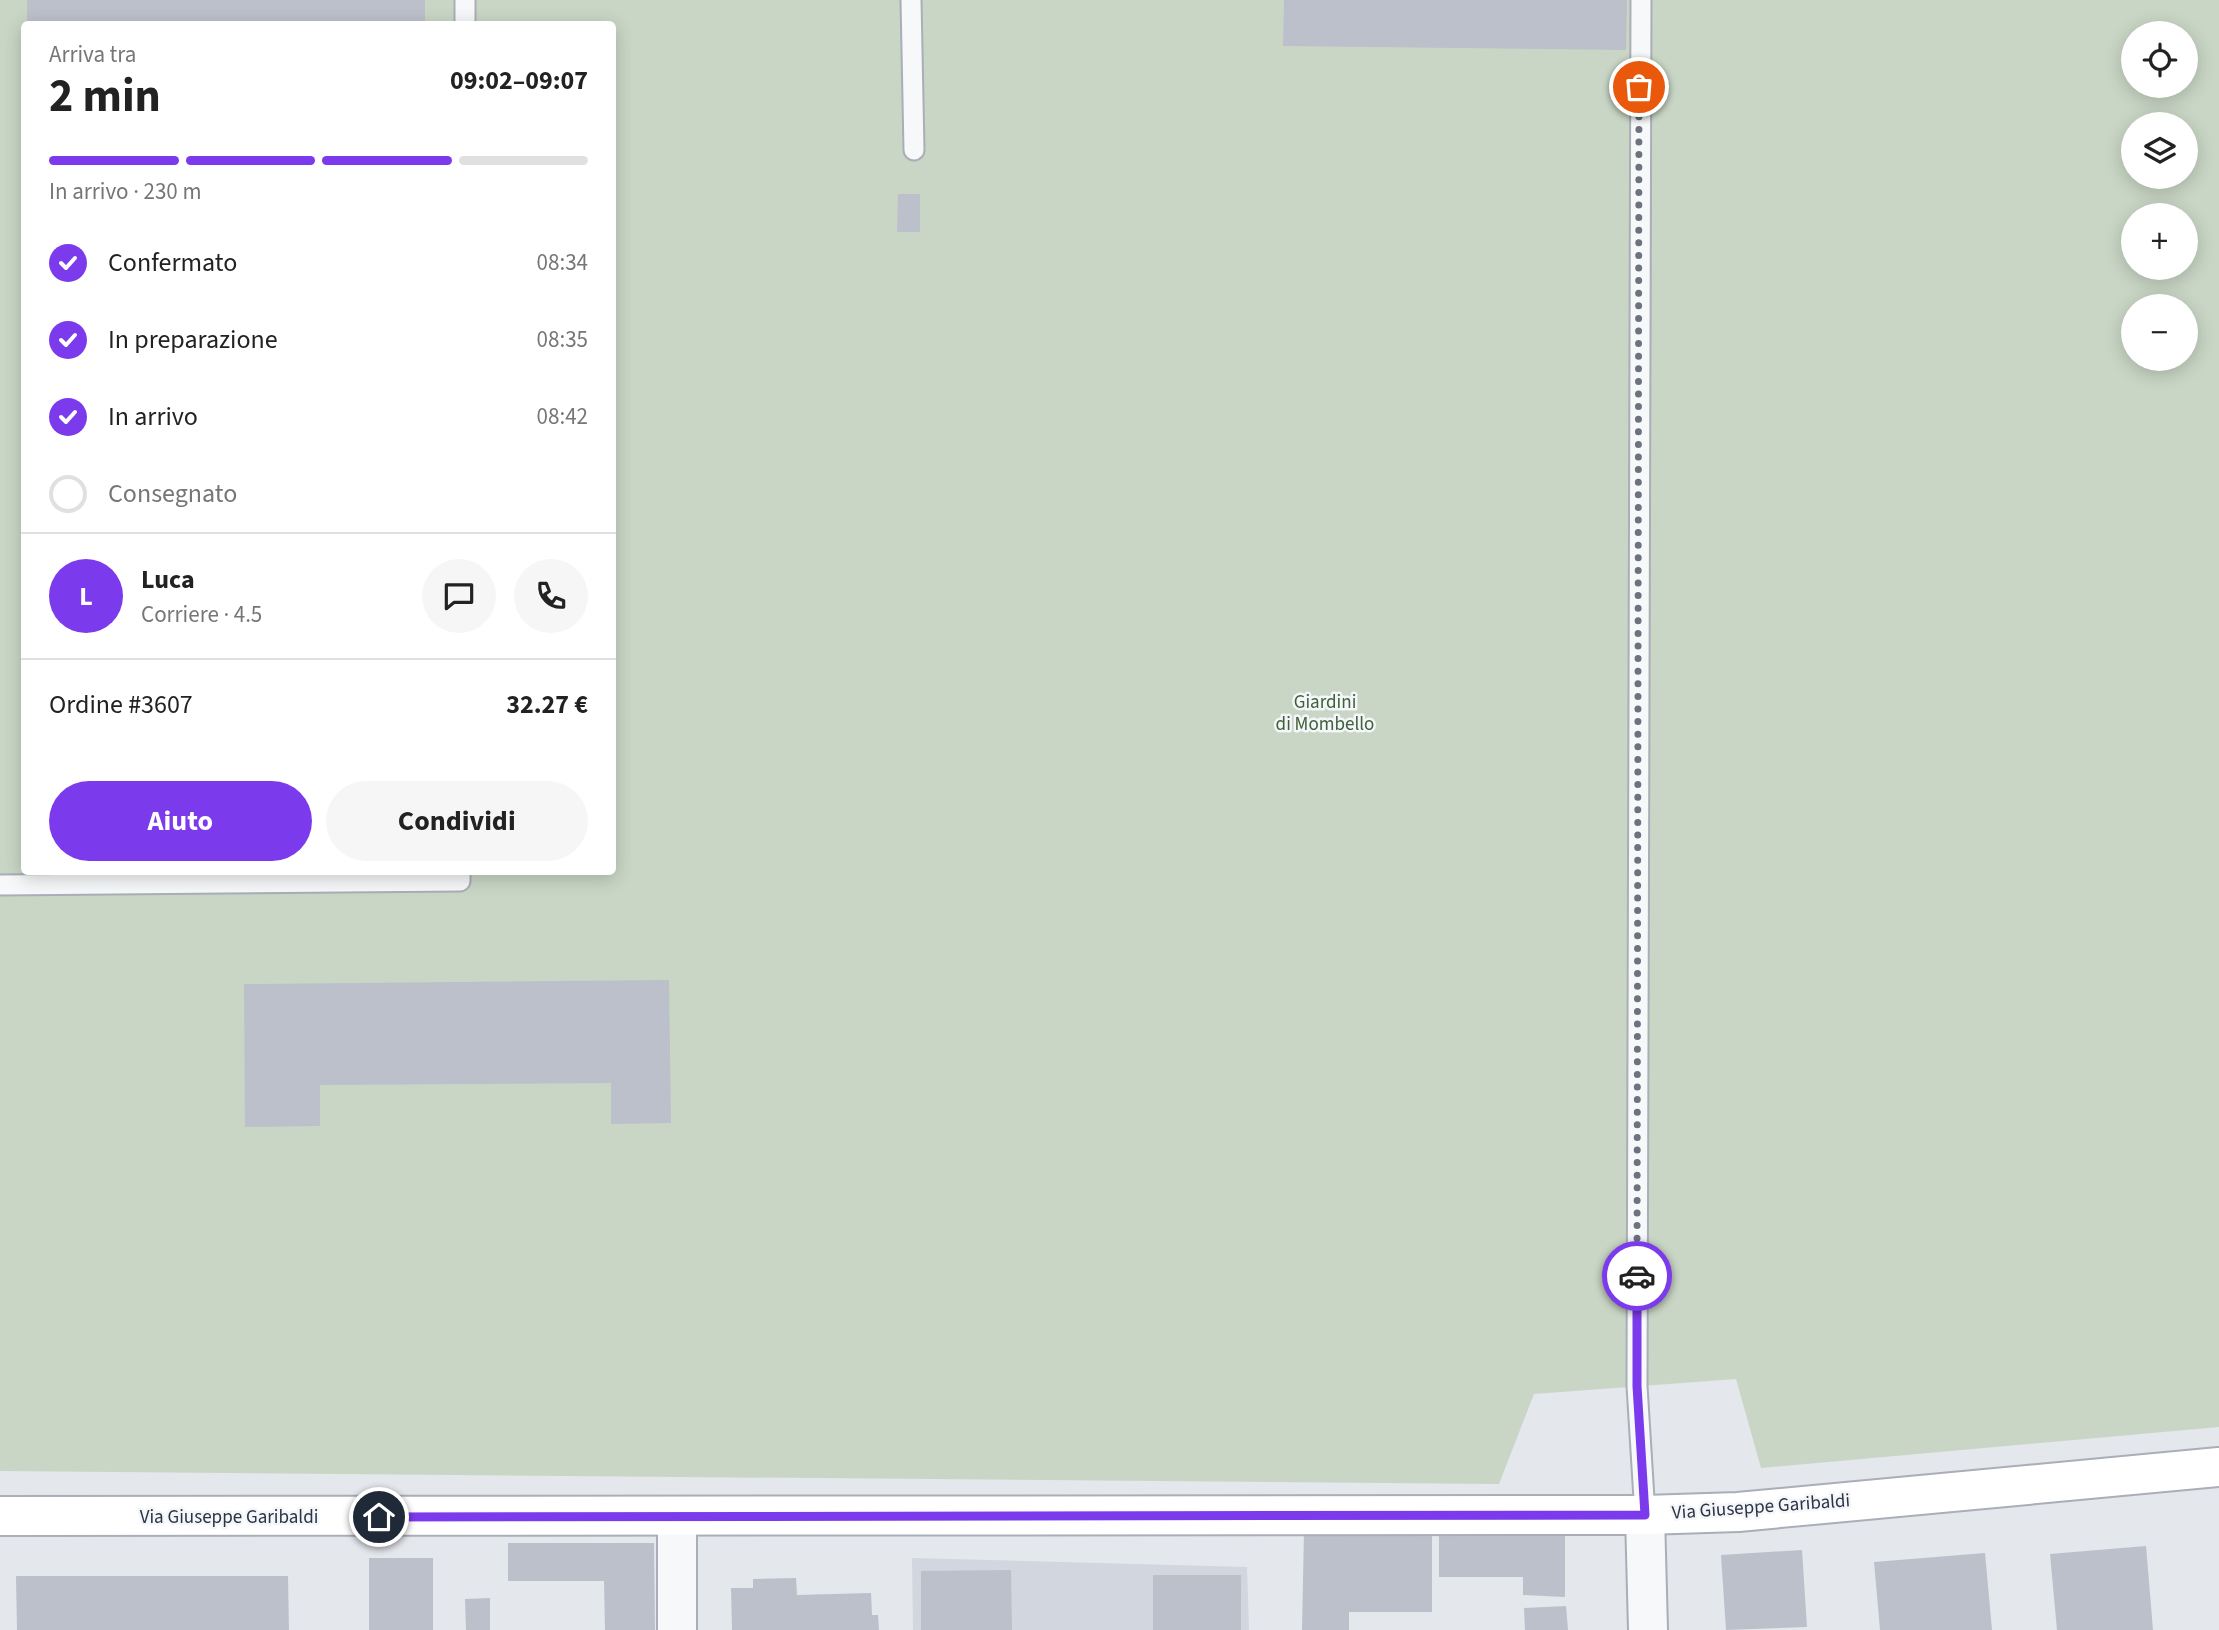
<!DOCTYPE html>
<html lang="it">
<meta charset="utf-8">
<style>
:root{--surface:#fff;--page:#f6f6f6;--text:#222;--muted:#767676;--line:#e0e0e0;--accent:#7c3aed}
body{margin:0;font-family:"Source Sans 3",sans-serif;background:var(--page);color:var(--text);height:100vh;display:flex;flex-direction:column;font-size:26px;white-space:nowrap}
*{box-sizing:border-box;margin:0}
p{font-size:23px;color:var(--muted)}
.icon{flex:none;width:38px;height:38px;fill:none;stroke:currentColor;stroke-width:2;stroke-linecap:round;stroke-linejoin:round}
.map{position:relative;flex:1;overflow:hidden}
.panel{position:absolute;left:21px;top:21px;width:595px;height:854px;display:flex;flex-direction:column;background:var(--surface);border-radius:7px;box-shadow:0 4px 18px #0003}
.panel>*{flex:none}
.fabs{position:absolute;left:2121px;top:21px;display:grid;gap:14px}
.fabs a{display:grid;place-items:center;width:77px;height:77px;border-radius:50%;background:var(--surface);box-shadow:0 4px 18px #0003;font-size:35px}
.pin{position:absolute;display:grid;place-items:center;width:60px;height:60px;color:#fff;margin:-30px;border:4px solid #fff;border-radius:50%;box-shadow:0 2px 7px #0007}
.courier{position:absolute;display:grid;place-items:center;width:70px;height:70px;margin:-35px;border:5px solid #7c3aed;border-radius:50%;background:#fff;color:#222;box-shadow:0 2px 9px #0007}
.head em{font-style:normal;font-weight:700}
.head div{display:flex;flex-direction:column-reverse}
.head{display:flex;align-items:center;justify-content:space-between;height:119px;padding:0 28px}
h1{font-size:46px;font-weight:700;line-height:52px}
.bar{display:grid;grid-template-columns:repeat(4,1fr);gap:10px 7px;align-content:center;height:84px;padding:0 28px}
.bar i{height:9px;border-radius:5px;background:var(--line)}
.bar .current{background:var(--accent)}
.bar p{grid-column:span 4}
.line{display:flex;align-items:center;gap:18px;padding:0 28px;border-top:2px solid var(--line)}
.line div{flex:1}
.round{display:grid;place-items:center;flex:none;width:74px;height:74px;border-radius:37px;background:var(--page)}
ol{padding:0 28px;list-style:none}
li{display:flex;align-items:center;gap:21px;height:77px}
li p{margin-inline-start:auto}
li .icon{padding:7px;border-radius:50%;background:var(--accent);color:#fff;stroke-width:4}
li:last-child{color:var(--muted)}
li i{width:38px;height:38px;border:4px solid var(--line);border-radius:50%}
.primary-button{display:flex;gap:14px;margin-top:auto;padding:14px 28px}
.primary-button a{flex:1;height:80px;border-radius:42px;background:var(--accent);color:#fff;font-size:28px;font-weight:700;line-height:80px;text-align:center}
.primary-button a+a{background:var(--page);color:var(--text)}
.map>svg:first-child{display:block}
.built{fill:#d2d6de}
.green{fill:#c9d6c5;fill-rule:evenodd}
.building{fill:#bbc0ca}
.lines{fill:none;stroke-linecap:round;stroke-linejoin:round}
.lane-casing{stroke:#a9aeb7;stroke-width:23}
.street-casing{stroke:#a9aeb7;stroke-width:42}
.secondary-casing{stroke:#a9aeb7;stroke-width:42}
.lane{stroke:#f7f8fa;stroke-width:19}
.street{stroke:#f7f8fa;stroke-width:38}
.secondary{stroke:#fff;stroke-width:38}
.done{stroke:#6c737f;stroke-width:7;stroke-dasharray:0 12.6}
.route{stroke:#7c3aed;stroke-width:9}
.labels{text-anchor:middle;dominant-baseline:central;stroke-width:5;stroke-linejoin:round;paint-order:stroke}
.park-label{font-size:19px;fill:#3f6138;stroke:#f4f6f9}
.street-label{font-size:19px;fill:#2b3445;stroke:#f4f6f9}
</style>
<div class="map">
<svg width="2219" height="1630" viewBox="0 0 2219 1630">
<rect width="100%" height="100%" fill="#e4e7ec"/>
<path class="built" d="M912,1558l335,9 2,63h-336z"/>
<path class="green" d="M0,0h2219v1427l-458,41 -25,-89 -202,15 -35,90 -1499,-13zM24,24h588v848h-588zM2133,33h53v53h-53zM2133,124h53v53h-53zM2133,215h53v53h-53zM2133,306h53v53h-53z"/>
<path class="building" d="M27,0h398v24h-398z
M1284,0h343l-1,50 -343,-4z
M898,194h22v38h-23z
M669,980l2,143 -60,1v-41l-291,2v41l-75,1 -1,-143z
M1304,1531l128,2v79h-83v18h-47z
M1565,1531v66l-42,-2v-18h-84v-45z
M508,1543h146l1,87h-50l-1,-49h-96z
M2146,1546l7,84h-96l-7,-76z
M1802,1550l5,77 -81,3 -5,-75z
M1985,1553l7,77h-112l-6,-68z
M369,1558h64v72h-64z
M1011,1570l1,60h-91v-59z
M1153,1575h88v55h-88z
M16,1576h272l1,54h-272z
M796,1578l1,17 74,-2 1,22h6l1,15h-147l-1,-42h22v-9z
M490,1598v32h-24l-1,-31z
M1566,1606l2,24h-43l-1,-22z"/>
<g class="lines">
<defs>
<path id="lane" d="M911,0l3,150
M1641,0l-4,1386 8,129
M465,24v-24
M0,885l460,-4v-9"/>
<path id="street" d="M1645,1515l3,115
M677,1630v-112"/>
<path id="secondary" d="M0,1516l1645,-1 93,-3 481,-45"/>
</defs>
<use href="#lane" class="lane-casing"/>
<use href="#street" class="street-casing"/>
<use href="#secondary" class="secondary-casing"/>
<use href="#lane" class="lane"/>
<use href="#street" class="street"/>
<use href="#secondary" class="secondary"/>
</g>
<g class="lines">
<path class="done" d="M1637,1276l2,-1189"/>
<path class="route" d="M379,1517l1266,-2 -8,-129v-110"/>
</g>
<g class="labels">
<g class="park-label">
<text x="1325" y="702">Giardini<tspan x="1325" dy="22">di Mombello</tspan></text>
</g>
<g class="street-label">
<text transform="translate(1761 1507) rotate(-4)">Via Giuseppe Garibaldi</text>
<text x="229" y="1517">Via Giuseppe Garibaldi</text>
</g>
</g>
</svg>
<div class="fabs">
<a><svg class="icon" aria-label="locate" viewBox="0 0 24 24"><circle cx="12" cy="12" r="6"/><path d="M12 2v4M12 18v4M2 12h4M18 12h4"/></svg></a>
<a><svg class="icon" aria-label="layers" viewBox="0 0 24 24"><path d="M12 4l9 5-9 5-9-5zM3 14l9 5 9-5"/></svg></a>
<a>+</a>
<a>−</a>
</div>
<div class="pin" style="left:1639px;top:87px;background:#ea580c"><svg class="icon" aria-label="bag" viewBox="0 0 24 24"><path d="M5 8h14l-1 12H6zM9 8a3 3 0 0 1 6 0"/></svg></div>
<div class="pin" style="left:379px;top:1517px;background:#1f2937"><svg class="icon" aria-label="home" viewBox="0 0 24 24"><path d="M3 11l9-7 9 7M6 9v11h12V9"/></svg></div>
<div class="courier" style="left:1637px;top:1276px"><svg class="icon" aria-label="car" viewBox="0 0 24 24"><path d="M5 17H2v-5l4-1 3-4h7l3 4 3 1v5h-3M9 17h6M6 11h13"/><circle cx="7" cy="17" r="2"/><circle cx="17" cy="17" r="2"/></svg></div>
<section class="panel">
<div class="head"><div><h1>2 min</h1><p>Arriva tra</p></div><em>09:02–09:07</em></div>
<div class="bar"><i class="current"></i><i class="current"></i><i class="current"></i><i></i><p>In arrivo · 230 m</p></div>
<ol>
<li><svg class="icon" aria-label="check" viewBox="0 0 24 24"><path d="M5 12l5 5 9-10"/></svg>Confermato<p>08:34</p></li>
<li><svg class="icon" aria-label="check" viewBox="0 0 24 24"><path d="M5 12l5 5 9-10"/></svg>In preparazione<p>08:35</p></li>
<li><svg class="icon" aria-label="check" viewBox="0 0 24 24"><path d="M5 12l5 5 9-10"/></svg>In arrivo<p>08:42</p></li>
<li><i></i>Consegnato</li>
</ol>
<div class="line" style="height:126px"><b class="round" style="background:var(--accent);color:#fff">L</b><div><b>Luca</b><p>Corriere · 4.5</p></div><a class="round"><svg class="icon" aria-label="chat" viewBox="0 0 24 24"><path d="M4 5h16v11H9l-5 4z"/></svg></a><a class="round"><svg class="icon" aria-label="phone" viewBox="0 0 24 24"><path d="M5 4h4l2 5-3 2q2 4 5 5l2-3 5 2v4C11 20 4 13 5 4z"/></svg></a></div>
<div class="line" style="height:91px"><div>Ordine #3607</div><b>32.27 €</b></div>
<div class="primary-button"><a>Aiuto</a><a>Condividi</a></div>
</section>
</div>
